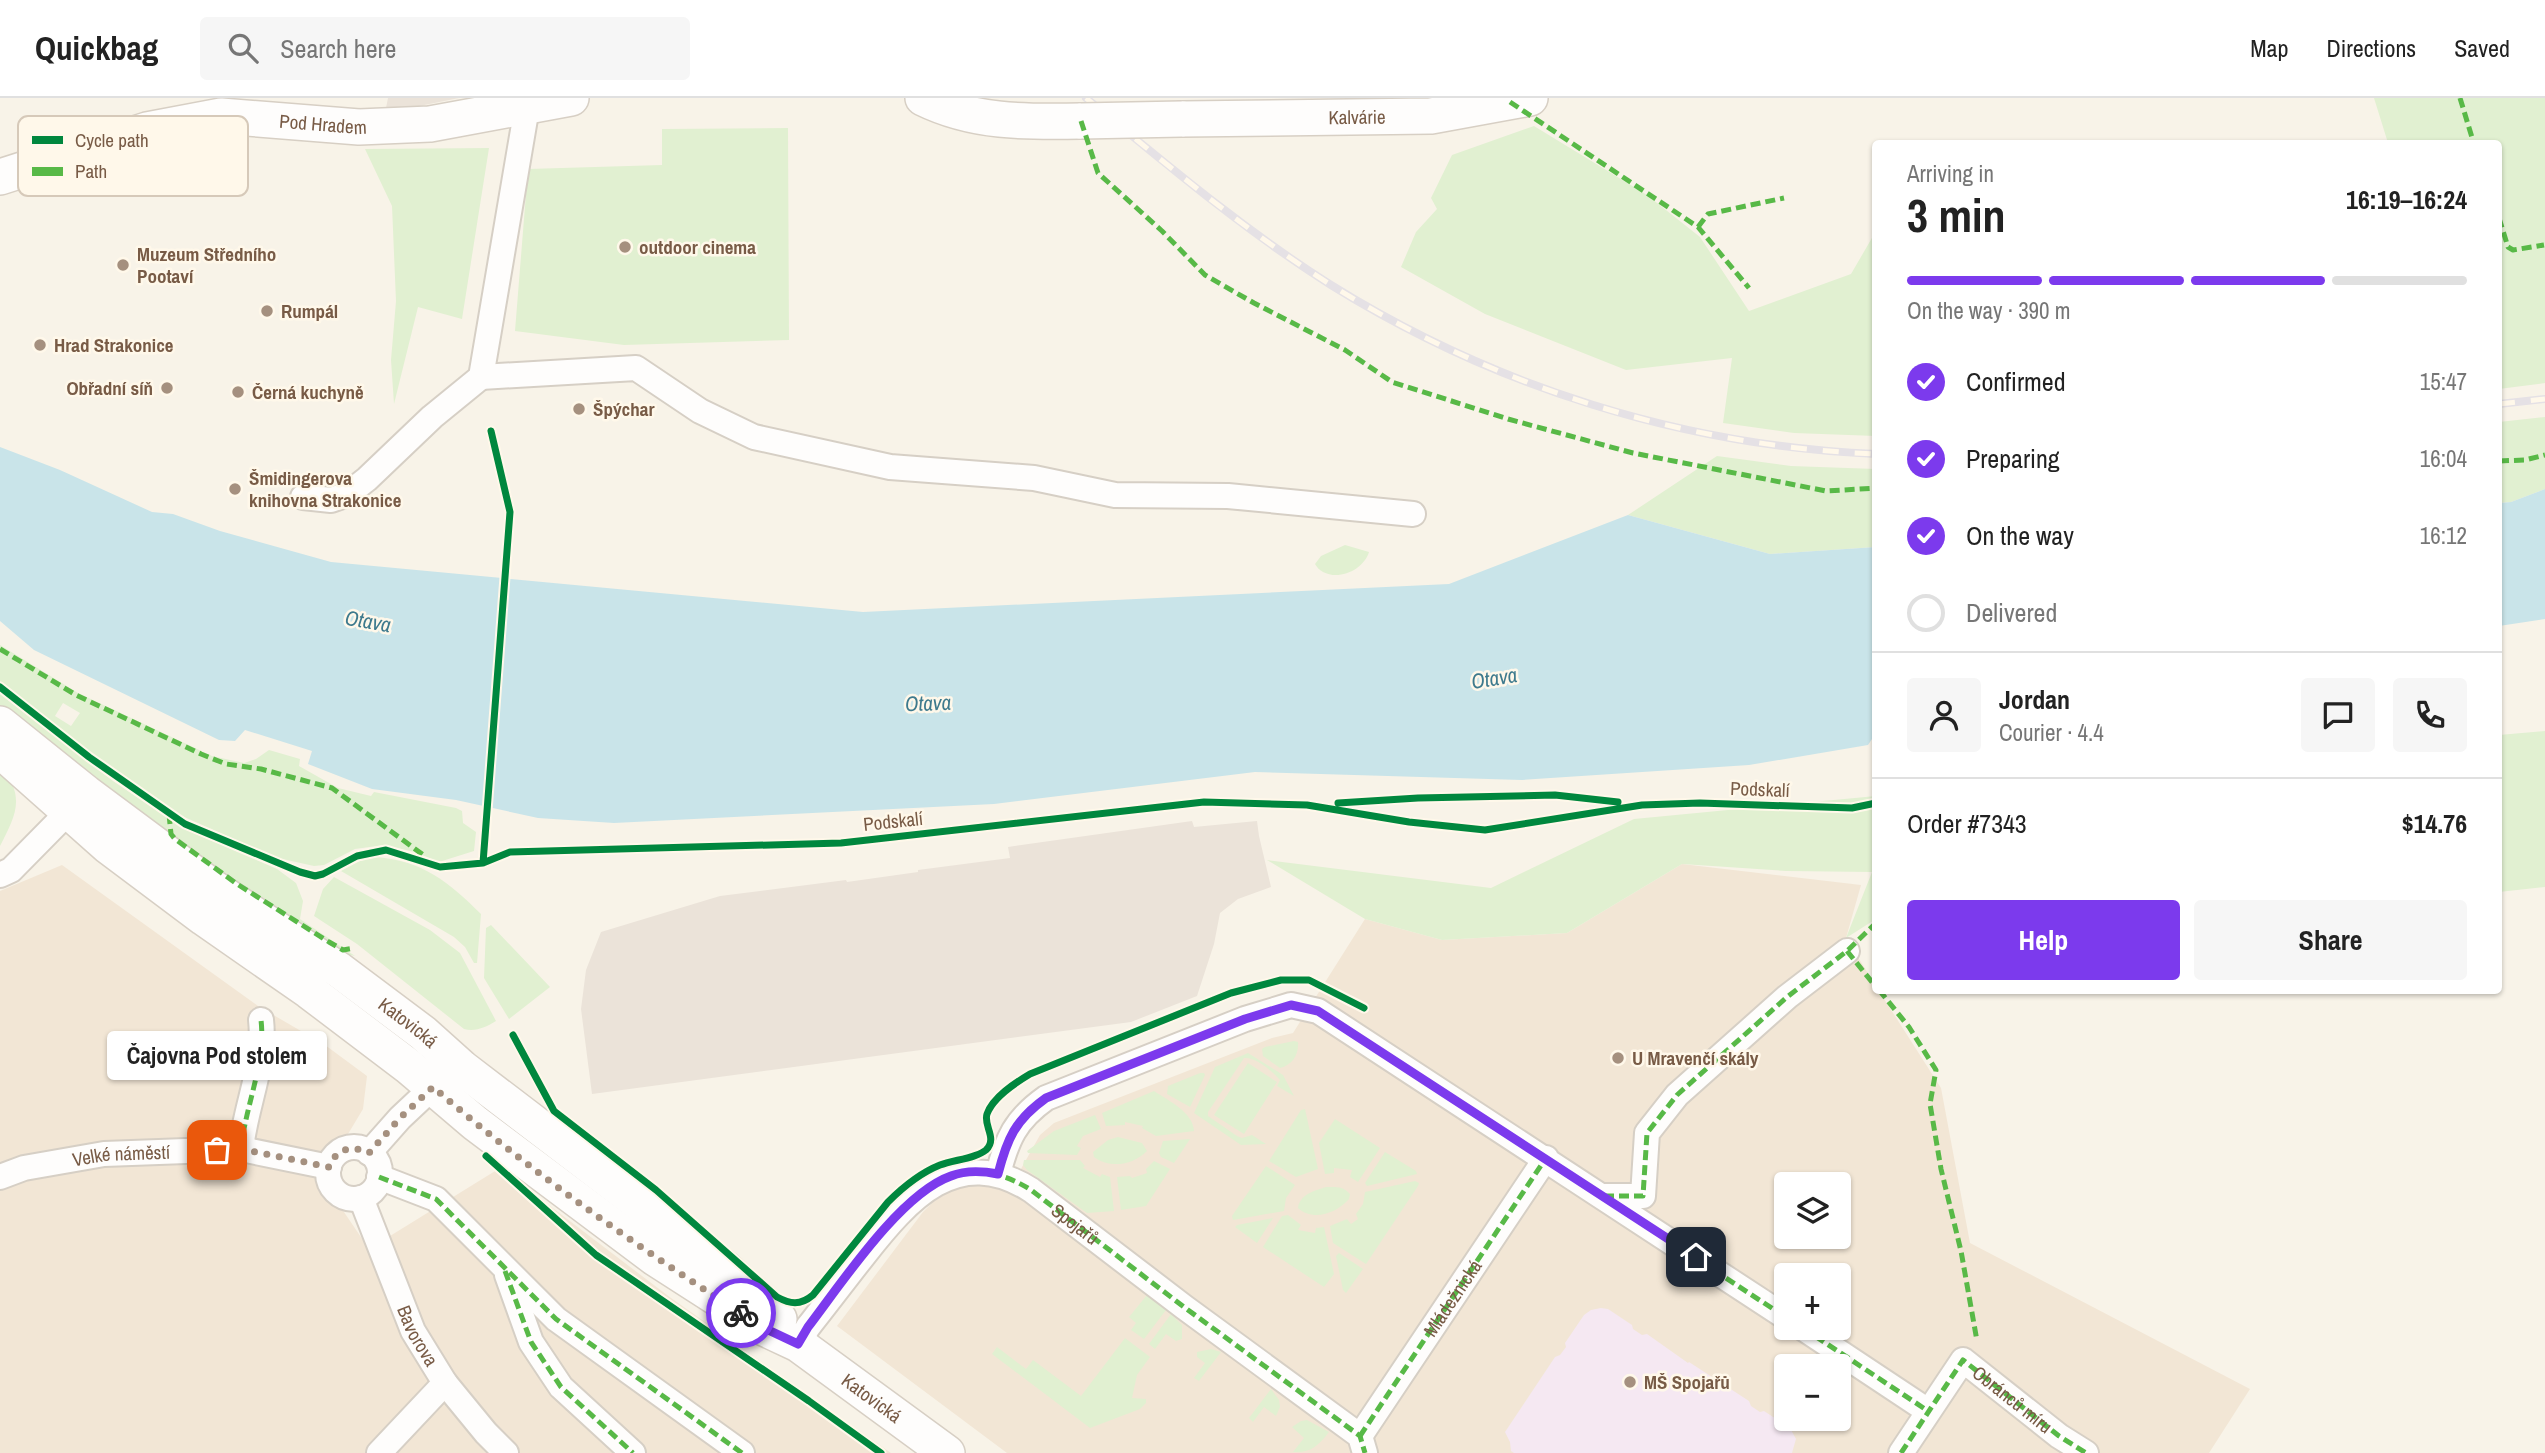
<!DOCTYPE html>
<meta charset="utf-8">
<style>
:root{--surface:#fff;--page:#f6f6f6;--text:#222;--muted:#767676;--line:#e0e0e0;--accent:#7c3aed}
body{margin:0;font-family:"Archivo Narrow",sans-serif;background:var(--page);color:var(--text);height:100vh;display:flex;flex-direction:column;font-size:26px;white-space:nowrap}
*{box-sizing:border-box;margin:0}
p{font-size:23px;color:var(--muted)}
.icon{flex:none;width:38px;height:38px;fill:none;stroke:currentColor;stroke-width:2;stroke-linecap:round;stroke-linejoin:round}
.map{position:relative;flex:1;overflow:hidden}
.sheet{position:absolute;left:1872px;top:42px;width:630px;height:854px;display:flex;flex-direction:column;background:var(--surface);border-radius:7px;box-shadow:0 2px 5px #0004}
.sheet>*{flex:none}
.tools{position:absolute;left:1774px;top:1074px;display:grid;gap:14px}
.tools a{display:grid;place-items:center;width:77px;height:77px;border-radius:7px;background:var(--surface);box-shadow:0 2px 5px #0004;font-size:35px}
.pin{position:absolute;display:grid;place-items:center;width:60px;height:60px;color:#fff;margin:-30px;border-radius:14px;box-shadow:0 4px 10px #0006}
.courier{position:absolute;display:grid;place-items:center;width:70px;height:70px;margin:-35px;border:5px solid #7c3aed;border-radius:50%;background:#fff;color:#222;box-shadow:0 2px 9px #0007}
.bubble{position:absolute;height:49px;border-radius:7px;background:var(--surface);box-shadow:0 2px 5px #0004;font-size:23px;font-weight:700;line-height:49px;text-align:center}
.summary em{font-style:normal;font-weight:700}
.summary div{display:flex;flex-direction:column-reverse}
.summary{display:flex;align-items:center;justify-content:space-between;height:119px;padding:0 35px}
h1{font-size:46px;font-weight:700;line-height:52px}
.bar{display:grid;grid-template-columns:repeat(4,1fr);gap:10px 7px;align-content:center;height:84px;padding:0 35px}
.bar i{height:9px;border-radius:5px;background:var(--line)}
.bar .current{background:var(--accent)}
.bar p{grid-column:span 4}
.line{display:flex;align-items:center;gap:18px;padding:0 35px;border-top:2px solid var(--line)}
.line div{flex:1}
.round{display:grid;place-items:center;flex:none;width:74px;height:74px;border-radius:7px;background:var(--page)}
ol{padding:0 35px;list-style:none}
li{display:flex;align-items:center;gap:21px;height:77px}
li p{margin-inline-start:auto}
li .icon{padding:7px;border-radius:50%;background:var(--accent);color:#fff;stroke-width:4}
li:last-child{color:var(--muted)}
li i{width:38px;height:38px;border:4px solid var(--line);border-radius:50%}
.primary-button{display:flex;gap:14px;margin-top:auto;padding:14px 35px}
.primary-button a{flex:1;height:80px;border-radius:7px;background:var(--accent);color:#fff;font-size:28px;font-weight:700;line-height:80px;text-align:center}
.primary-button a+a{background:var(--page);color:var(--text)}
header{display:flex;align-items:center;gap:42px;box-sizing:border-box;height:98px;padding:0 35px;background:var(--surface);border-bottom:2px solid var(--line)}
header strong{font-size:33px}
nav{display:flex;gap:38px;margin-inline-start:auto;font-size:24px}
.search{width:490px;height:63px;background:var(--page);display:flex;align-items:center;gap:18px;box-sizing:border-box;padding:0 24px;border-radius:7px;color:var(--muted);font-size:26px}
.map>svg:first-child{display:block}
.residential{fill:#f2e6d5;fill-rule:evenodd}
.industrial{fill:#ebe3d9}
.education{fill:#f5e8f2}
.green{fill:#e1f0d1;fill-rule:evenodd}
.water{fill:#c9e4e9}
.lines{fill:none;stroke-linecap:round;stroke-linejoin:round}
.street-casing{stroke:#d6cfc5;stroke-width:28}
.secondary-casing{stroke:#d7cfc4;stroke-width:38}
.street{stroke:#fefdfc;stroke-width:24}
.secondary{stroke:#fefdfc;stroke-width:35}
.rail-casing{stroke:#e5e1e5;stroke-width:8}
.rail{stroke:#fff8ea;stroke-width:5;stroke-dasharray:16;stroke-linecap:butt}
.secondary-bridge-casing{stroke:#d7cfc4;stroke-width:38;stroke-linecap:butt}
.secondary-bridge{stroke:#fefdfc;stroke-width:35}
.quiet{stroke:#58b947;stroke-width:5;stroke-dasharray:10 5;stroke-linecap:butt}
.cycleway-casing{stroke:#fff8ea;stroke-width:11}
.cycleway{stroke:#00873e;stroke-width:7}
.done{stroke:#a5907f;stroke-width:7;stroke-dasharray:0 12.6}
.route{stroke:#7c3aed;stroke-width:9}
.poi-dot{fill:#a5907f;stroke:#fff8ea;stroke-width:2.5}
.labels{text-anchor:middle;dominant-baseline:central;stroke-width:5;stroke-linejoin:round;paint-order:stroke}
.street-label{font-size:19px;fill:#785b46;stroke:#fff8ea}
.poi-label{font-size:19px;font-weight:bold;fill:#785b46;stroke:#fff8ea;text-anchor:start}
.water-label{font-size:21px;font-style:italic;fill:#3e7a8d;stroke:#fff8ea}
.key{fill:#fff8ea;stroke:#d6c9b9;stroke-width:2}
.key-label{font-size:19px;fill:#785b46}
</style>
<header>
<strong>Quickbag</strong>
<div class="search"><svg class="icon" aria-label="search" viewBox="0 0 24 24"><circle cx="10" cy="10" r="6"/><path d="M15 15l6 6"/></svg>Search here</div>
<nav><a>Map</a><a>Directions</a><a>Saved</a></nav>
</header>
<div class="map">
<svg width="2545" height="1355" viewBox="0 0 2545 1355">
<rect width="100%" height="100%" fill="#f8f3e8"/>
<path class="residential" d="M1682,766l179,21 -15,53 30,48v4l3,1 62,97 29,155 280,146 -41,64h-1202l-170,-127 86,-114 10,-10 14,-9 22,-8 18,1 21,6 32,-57 14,-12 218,-85 21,-5 72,-114 77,21 125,-7zM1787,1087h52v52h-52zM1787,1178h52v52h-52zM1787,1269h52v52h-52z
M62,767l196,141 67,39 42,31 -4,33 -15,25 -32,43 9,7 44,65 131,-81 171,130 220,155h-891v-562z"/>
<path class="industrial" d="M388,0h71l-74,15z
M1192,723l2,6 63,-6 2,15 12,51 -33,12 -18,14 -6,31 -17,52 -66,26 -539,72 -11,-85 5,-39 15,-38 119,-36 126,-16 1,2 71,-10v-2l92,-12 -2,-11z"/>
<path class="education" d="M1601,1210l7,1 24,16 1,4 9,6 5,-1 41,29 1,-1 60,39 2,5 9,6 4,-1 26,17 6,11 -4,14h-278l-3,-2 -1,-9 -5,-10 50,-75 5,-2 6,-8 -1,-4 19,-28 7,-5z"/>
<path class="green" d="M2374,0h171v285l-46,6v-245l-111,-1z
M1534,28l113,69 53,42 49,74 102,-37 25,-43v205l-82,-3 -71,-10 9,-65 -106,12 -141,-56 -84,-47 15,-35 21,-23 -6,-11 21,-43z
M788,30l1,212 -165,5 -109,-14 13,-162 134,-4v-36z
M489,50l-27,171 -44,-12 -24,97 -3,-44 5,-59 -4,-95 -27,-57z
M2545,319v72l-34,13 -12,1v-81z
M1717,358l74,10 85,3v78l-106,7 -142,-39z
M1345,447l24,7c-5,17 -29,29 -46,20 -4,-2 -6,-5 -8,-8l6,-8z
M0,547l78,48 134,63 32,7 12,-4 13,-9 31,9 -1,7 39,22 33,8 3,-4 82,16 6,3 1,12 13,9 -2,19 -35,11 -24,-10 -31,-7 -29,4 -31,16 -10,1 -36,-8 -96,-42 -98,-67 -84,-68zM63,605l17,10 -9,13 -16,-10z
M0,596l113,87 71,48 93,40 19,14 7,18 -3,18 55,37 -22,-5 -71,-44 -262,-197z
M2545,633v156l-46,5v-157z
M0,670c27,27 15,49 0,78z
M1876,698v123l-30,19 26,-66 -86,-1 -104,-7 -115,69 -125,7 -77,-21 -98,-59 224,28 143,-69z
M376,759c47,4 73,25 105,57l-4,49h-3l-9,-16 -11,-10 -113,-66 19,-10z
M334,779l96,53 30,23 36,68c-10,6 -20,11 -32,8l-107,-85 -43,-28 9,-27z
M491,827l59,62 -41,32 -25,-41 2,-50z
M1294,943l4,1c1,13 -6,23 -18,26l-17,-12 -1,-7 3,-2z
M1248,955l35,22 11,21 -17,-10 3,-6c-8,-9 -24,-23 -36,-22l-36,54v4l29,20 5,2 10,-3 14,9 -25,1 -47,-32 21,-46z
M1248,965l29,19 -33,52 -30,-19z
M1200,975h4l1,2 -15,32 -23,-13 1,-8z
M1154,993c15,10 39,21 40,40l-38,5 -14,-8 1,-2 -18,-4v3l-19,1 -4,-13z
M1305,1011l13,60 -22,8 -27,-16 32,-51z
M1095,1017l6,14 -18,7 -6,10 4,2 -4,7 -49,-2 -1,-2 27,-20z
M1335,1021l45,29 -22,34 -8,-5 2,-7 -18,-2v5l-9,1 -6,-31z
M1118,1039l24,6 5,8c-14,14 -36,18 -53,6l-1,-5 15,-12z
M1190,1041l-16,24 -13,-6 -2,-4 4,-12z
M1385,1054l31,19 1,3 -50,12 -2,-3z
M1024,1062h56l5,6 -2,2 17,9 2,-3 8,3 4,34 -27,2 -60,-43 -4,-5z
M1154,1063l16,8 -24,37 -25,4 -4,-33 13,-1 2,2 15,-5 -1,-4z
M1266,1068l29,19 -9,13 -2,13 -51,9 -1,-4z
M1415,1083l4,2 -1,3 -52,78 -33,-21 -3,-17 17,-7 4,5 7,-5 -2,-5 7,-10 2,-12z
M1326,1089c10,0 17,-1 24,7l-1,5c-12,14 -36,23 -51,9 2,-14 16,-17 28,-21z
M1288,1117l13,10 -3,5 17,3 1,-5 8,-1 10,47 -10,13 -61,-40 19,-31z
M1273,1120l-16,25 -22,-16 2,-2z
M1339,1155l24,16 -17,24 -3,-3 -7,-34z
M1147,1197l19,15 -22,29 -13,-9 5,-7 -7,-6z
M1171,1216l11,11v14l-6,2 -10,-7 -11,15 -6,-5z
M1125,1240l25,19 -13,18 -5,23 14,1v4l-6,6 -50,19 -98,-74 5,-7 29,22 7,-9 48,36z
M1211,1251l10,3 -22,29 -5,-3 11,-15 -8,-6v-5z
M1271,1291l8,11 1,7 -4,9 -12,-9 -11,15 -4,-4z
M1307,1322l22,12c-11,14 -18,21 -36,20l11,-14 -12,-11 9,-6z"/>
<path class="water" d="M0,349l60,23 92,42 21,2 47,17 111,31 532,50 586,-28 179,-69 142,39 106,-7v186l-8,12 -119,20 -227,15 -267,-8 -261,32 -380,19 -76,-5 -82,-18 -84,-11 -64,-25 4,-13 -67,-21 -10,11 -16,-1 -185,-90 -34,-29z
M2545,391v130l-46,7v-123l12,-1z"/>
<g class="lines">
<defs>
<g id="street">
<path d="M481,279l155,-9 64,43 54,26 136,30 144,11 81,17 113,1 185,18"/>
<path d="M303,399l28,3 17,-6 19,-15 65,-62 49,-40 46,-270"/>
<path d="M0,777l11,-5 67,-68"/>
<circle cx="354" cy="1075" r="26"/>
<path d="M241,1051c4,-42 25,-86 20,-129"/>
<path d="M369,1055l31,-35 33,-31"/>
<path d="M998,1076c9,-35 17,-54 48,-76l199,-79 46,-14 27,6 469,307"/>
<path id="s1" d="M0,1079l24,-9 80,-14 137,-5 88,18"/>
<path d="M379,1079l57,22 120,120 186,134"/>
<path d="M1604,1098h39l4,-63 30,-38 110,-98 60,-46"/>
<path id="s2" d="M361,1100l52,133 32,52 41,50 20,20"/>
<path d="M507,1177l24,67 30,45 72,66"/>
<path d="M1803,1230l125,83"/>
<path d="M798,1246l10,-17c19,-24 37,-48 56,-72 44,-56 93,-112 167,-65l153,117 176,129 5,17"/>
<path id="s3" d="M1360,1338l186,-278"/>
<path d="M379,1355l66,-70"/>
<path id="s4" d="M1901,1355l62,-93 96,76 27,17"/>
</g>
<g id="secondary">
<path d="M923,0c51,25 102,24 158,23"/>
<path id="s5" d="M1182,21l249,-3 99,-18"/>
<path id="s6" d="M0,79l147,-47 74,-14 138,11 71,-3 141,-26"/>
<path id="s7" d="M0,626l86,69 129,96 124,81 84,63 39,35 262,200 55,51"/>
<path id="s8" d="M0,652l108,96 96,72 105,73 99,75 67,57 180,135 109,70 34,16 149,109"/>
</g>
</defs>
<use href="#street" class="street-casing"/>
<use href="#secondary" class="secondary-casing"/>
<use href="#street" class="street"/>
<use href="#secondary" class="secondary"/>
<defs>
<path id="rail" d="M1086,0c79,65 158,132 245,187 164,102 352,161 545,169
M2499,306l46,-5"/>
</defs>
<use href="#rail" class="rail-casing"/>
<use href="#rail" class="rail"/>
<defs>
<path id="secondary-bridge" d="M1081,23l101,-2"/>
</defs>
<use href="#secondary-bridge" class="secondary-bridge-casing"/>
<use href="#secondary-bridge" class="secondary-bridge"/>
<g class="quiet">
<path d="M2460,0l14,46"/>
<path d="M1510,4l188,125 51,61"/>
<path d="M1081,23l17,52 64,58 43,44 49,28 91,47 47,32 116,37 125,34 193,38 50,-3"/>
<path d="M2499,120l9,29 5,3 31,-5"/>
<path d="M1698,129l10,-13 76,-16"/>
<path d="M2499,363l26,-1 20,-5"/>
<path d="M0,551l76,46 125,59 25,10 35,5 71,19 94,69"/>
<path d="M169,716l2,20 4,5 62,45 92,58 14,8 11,-2"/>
<path d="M1847,853l29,36"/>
<path d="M1879,892l30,37 27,43 -6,34 11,65 20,82 16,90"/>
<path d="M241,1051c4,-42 25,-86 20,-129"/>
<path d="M998,1076c9,-35 17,-54 48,-76l199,-79 46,-14 27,6 469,307"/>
<path d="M379,1079l57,22 120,120 186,134"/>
<path d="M1604,1098h39l4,-63 30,-38 110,-98 60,-46 29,-28"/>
<path d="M505,1173l26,71 30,45 72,66"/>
<path d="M1803,1230l125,83"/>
<path id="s9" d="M798,1246l10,-17c19,-24 37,-48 56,-72 44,-56 93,-112 167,-65l153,117 176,129 5,17"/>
<path d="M1360,1338l186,-278"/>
<path d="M1901,1355l62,-93 96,76 27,17"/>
</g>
<defs>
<path id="cycleway" d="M0,589l89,70 96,67 115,48 15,4 8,-2 34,-18 29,-6 54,17 43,-4 27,-11 331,-9 363,-41 103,3 102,17 76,8 157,-25 58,-2 152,5 24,-5
M1338,705l80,-5 137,-3 63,7
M483,765l27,-351 -19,-81
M513,937l41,76 102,79 121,107c13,7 23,9 36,-2l75,-93c15,-15 32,-29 52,-37 13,-5 37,-7 46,-15 12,-12 -3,-24 1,-36 6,-17 28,-31 43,-40l201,-81 50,-13h28l55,28
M486,1058l110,99 213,146 72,52"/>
</defs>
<use href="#cycleway" class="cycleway-casing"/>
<use href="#cycleway" class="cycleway"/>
</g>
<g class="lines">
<path class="done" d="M217,1052l24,-1 88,18c7,-18 22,-23 40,-14l31,-35 33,-31c96,83 201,158 308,226"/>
<path class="route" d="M741,1215l23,15 34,16 10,-17c33,-43 92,-133 143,-151 15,-6 32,-5 47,-2 9,-35 17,-54 48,-76l199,-79 46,-14 27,6 378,246"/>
</g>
<g class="poi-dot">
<circle cx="625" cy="149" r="7"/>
<circle cx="123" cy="167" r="7"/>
<circle cx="267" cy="213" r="7"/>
<circle cx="40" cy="247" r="7"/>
<circle cx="167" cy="290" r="7"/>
<circle cx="238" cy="294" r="7"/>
<circle cx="579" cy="311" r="7"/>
<circle cx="235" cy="391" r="7"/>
<circle cx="1618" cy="960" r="7"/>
<circle cx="1630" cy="1284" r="7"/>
</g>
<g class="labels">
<g class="street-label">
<text stroke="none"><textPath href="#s5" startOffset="175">Kalvárie</textPath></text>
<text stroke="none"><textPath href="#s6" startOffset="332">Pod Hradem</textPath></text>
<text transform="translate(1760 691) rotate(2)">Podskalí</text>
<text transform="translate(893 723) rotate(-6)">Podskalí</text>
<text stroke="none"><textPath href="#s7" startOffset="506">Katovická</textPath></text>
<text stroke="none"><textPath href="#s1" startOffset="124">Velké náměstí</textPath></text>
<text stroke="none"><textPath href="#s9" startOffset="369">Spojařů</textPath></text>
<text stroke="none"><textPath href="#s3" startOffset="166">Mládežnická</textPath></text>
<text stroke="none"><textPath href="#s2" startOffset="149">Bavorova</textPath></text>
<text stroke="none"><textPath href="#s8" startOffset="1088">Katovická</textPath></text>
<text stroke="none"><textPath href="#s4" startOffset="175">Obránců míru</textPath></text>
</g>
<g class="poi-label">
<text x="639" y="149">outdoor cinema</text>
<text x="137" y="156">Muzeum Středního<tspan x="137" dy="22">Pootaví</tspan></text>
<text x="281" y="213">Rumpál</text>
<text x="54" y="247">Hrad Strakonice</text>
<text x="153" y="290" text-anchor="end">Obřadní síň</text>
<text x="252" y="294">Černá kuchyně</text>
<text x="593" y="311">Špýchar</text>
<text x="249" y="380">Šmidingerova<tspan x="249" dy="22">knihovna Strakonice</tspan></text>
<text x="1632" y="960">U Mravenčí skály</text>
<text x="1644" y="1284">MŠ Spojařů</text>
</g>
<g class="water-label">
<text transform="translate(368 523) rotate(10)">Otava</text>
<text transform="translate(1494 580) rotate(-9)">Otava</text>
<text transform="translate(928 605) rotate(-2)">Otava</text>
</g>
</g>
<rect x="18" y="18" width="230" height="80" rx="10" class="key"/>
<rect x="32" y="38" width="31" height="8" fill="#00873e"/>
<rect x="32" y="69" width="31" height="9" fill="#58b947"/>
<g class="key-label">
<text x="75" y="49">Cycle path</text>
<text x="75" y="80">Path</text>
</g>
</svg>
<div class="tools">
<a><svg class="icon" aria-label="layers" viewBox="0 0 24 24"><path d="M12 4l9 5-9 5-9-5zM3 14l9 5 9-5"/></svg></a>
<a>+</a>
<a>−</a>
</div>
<div class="pin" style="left:217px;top:1052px;background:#ea580c"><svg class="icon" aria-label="bag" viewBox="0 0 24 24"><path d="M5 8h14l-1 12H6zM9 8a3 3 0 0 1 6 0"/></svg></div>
<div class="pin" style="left:1696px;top:1159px;background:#1f2937"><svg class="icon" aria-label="home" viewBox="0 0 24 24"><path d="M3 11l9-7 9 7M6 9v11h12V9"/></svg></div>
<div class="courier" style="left:741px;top:1215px"><svg class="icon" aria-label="bike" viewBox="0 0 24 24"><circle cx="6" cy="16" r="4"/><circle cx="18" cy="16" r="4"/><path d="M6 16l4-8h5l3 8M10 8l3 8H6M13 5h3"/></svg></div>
<div class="bubble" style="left:107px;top:933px;width:220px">Čajovna Pod stolem</div>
<section class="sheet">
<div class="summary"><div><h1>3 min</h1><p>Arriving in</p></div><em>16:19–16:24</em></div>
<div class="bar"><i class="current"></i><i class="current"></i><i class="current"></i><i></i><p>On the way · 390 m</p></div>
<ol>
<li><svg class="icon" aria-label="check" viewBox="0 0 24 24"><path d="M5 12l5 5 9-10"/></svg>Confirmed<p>15:47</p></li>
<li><svg class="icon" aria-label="check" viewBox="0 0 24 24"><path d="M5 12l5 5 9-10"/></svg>Preparing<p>16:04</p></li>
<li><svg class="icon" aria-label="check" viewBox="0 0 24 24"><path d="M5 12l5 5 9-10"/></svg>On the way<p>16:12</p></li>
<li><i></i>Delivered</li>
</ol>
<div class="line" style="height:126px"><a class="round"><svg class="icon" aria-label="person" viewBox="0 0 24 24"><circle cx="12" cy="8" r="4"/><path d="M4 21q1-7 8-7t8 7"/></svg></a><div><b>Jordan</b><p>Courier · 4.4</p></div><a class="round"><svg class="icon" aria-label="chat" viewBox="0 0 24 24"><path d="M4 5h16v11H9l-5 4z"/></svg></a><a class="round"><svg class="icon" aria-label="phone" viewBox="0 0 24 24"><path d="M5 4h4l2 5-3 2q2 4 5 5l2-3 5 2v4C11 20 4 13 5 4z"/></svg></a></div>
<div class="line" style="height:91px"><div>Order #7343</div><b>$14.76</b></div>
<div class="primary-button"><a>Help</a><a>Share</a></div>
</section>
</div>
